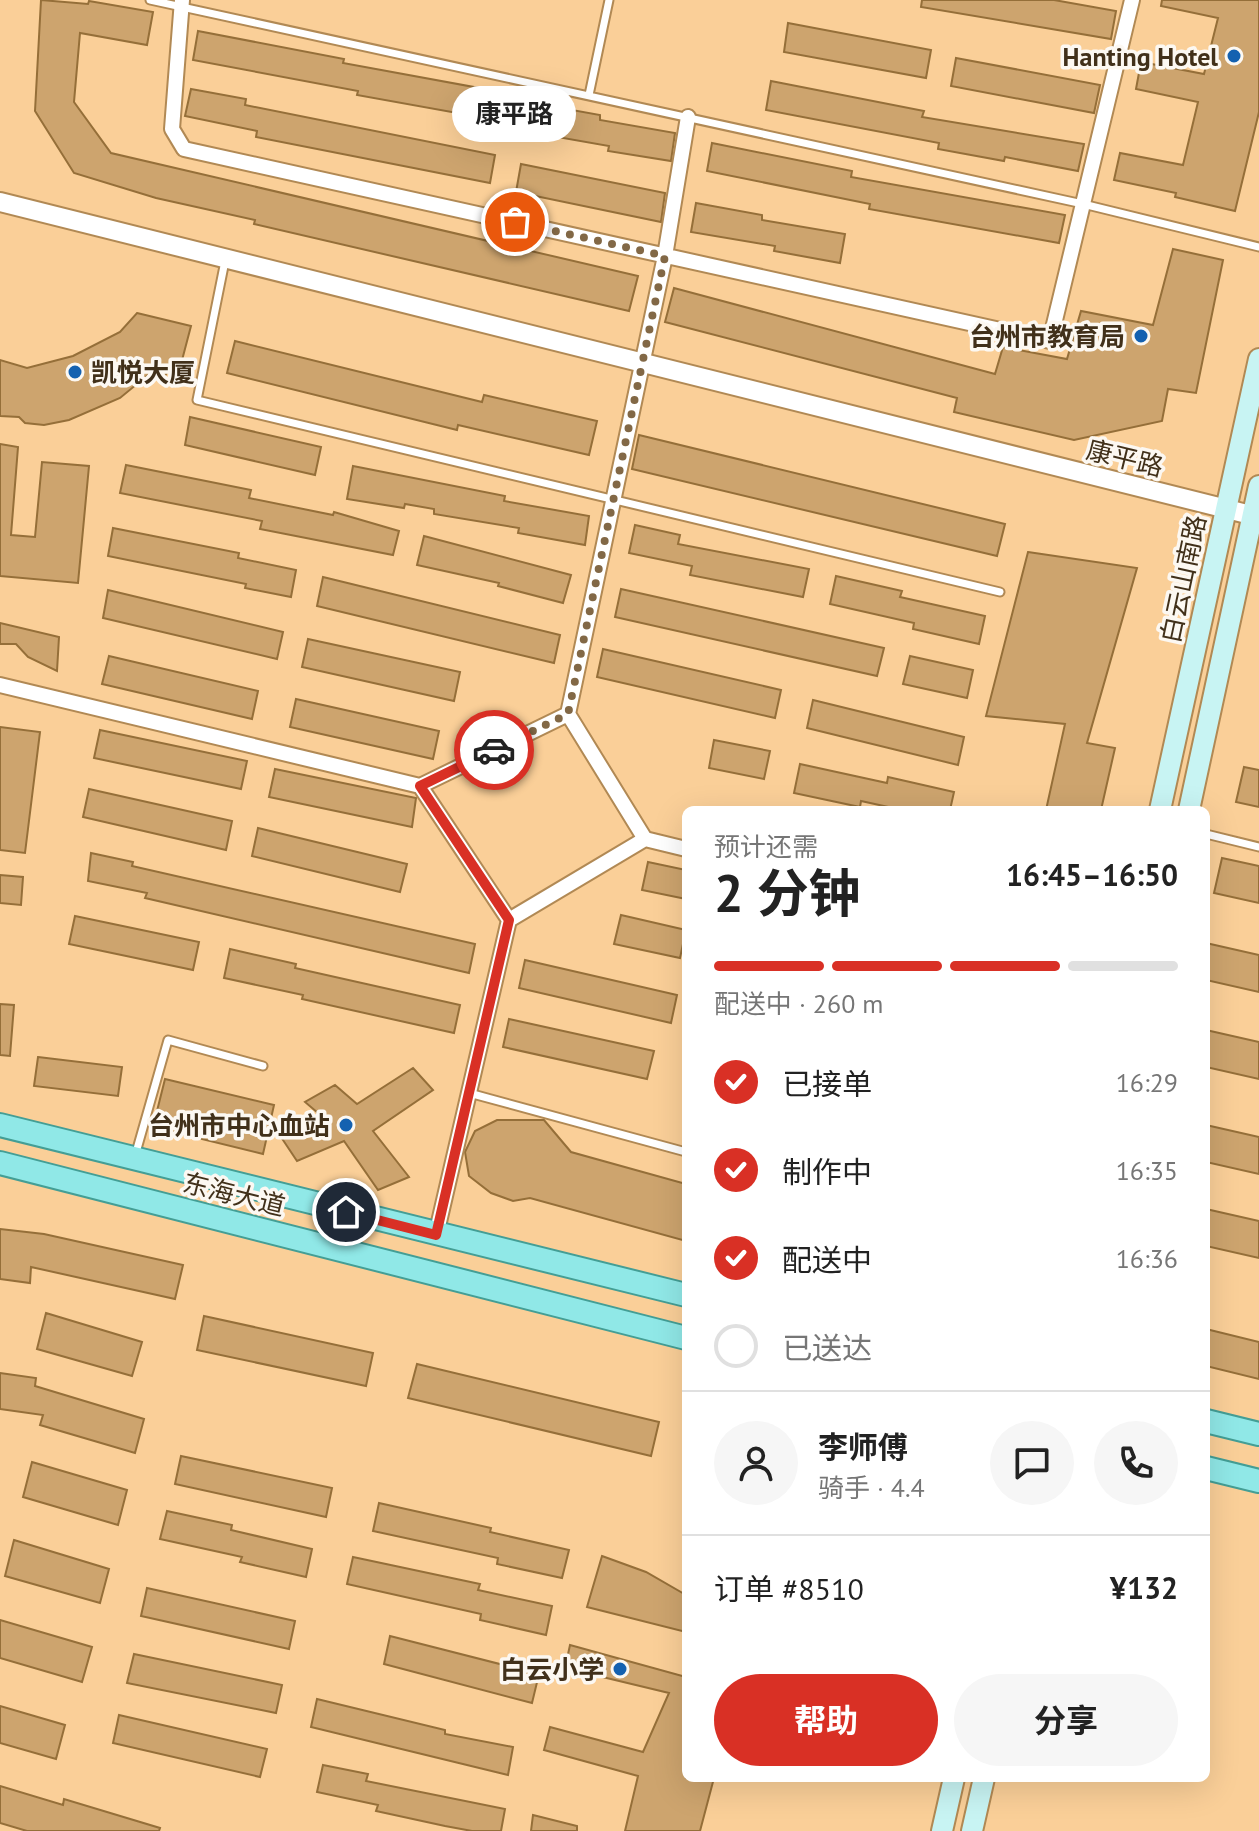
<!DOCTYPE html>
<html lang="zh">
<meta charset="utf-8">
<style>
:root{--surface:#fff;--page:#f6f6f6;--text:#222;--muted:#767676;--line:#e0e0e0;--accent:#d93025}
body{margin:0;font-family:"PT Sans","Noto Sans SC",sans-serif;background:var(--page);color:var(--text);height:100vh;display:flex;flex-direction:column;font-size:30px;white-space:nowrap}
*{box-sizing:border-box;margin:0}
p{font-size:26px;color:var(--muted)}
.icon{flex:none;width:44px;height:44px;fill:none;stroke:currentColor;stroke-width:2;stroke-linecap:round;stroke-linejoin:round}
.map{position:relative;flex:1;overflow:hidden}
.details{position:absolute;left:682px;top:806px;width:528px;height:976px;display:flex;flex-direction:column;background:var(--surface);border-radius:12px;box-shadow:0 8px 32px #0002}
.details>*{flex:none}
.pin{position:absolute;display:grid;place-items:center;width:68px;height:68px;color:#fff;margin:-34px;border:4px solid #fff;border-radius:50%;box-shadow:0 2px 8px #0007}
.courier{position:absolute;display:grid;place-items:center;width:80px;height:80px;margin:-40px;border:6px solid #d93025;border-radius:50%;background:#fff;color:#222;box-shadow:0 2px 10px #0007}
.bubble{position:absolute;height:56px;border-radius:28px;background:var(--surface);box-shadow:0 8px 32px #0002;font-size:26px;font-weight:700;line-height:56px;text-align:center}
.head em{font-style:normal;font-weight:700}
.head div{display:flex;flex-direction:column-reverse}
.head{display:flex;align-items:center;justify-content:space-between;height:136px;padding:0 32px}
h1{font-size:52px;font-weight:700;line-height:60px}
.bar{display:grid;grid-template-columns:repeat(4,1fr);gap:12px 8px;align-content:center;height:96px;padding:0 32px}
.bar i{height:10px;border-radius:6px;background:var(--line)}
.bar .selected{background:var(--accent)}
.bar p{grid-column:span 4}
.line{display:flex;align-items:center;gap:20px;padding:0 32px;border-top:2px solid var(--line)}
.line div{flex:1}
.round{display:grid;place-items:center;flex:none;width:84px;height:84px;border-radius:42px;background:var(--page)}
ol{padding:0 32px;list-style:none}
li{display:flex;align-items:center;gap:24px;height:88px}
li p{margin-inline-start:auto}
li .icon{padding:8px;border-radius:50%;background:var(--accent);color:#fff;stroke-width:4}
li:last-child{color:var(--muted)}
li i{width:44px;height:44px;border:4px solid var(--line);border-radius:50%}
.action{display:flex;gap:16px;margin-top:auto;padding:16px 32px}
.action a{flex:1;height:92px;border-radius:48px;background:var(--accent);color:#fff;font-size:32px;font-weight:700;line-height:92px;text-align:center}
.action a+a{background:var(--page);color:var(--text)}
.map>svg:first-child{display:block}
.building{fill:#cda46e;stroke:#956f39;stroke-width:2}
.lines{fill:none;stroke-linecap:round;stroke-linejoin:round}
.service-casing{stroke:#b18954;stroke-width:11}
.minor-casing{stroke:#b18954;stroke-width:18}
.tertiary-casing{stroke:#b18954;stroke-width:22}
.secondary-casing{stroke:#b18954;stroke-width:24}
.primary-casing{stroke:#449e95;stroke-width:26}
.service{stroke:#fff;stroke-width:7}
.minor{stroke:#fff;stroke-width:14}
.tertiary{stroke:#fff;stroke-width:18}
.secondary{stroke:#c8f4f3;stroke-width:20}
.primary{stroke:#90e8e7;stroke-width:22}
.done{stroke:#826846;stroke-width:8;stroke-dasharray:0 14.4}
.route{stroke:#d93025;stroke-width:10}
.poi-dot{fill:#1461b0;stroke:#fcf8f2;stroke-width:3}
.labels{text-anchor:middle;dominant-baseline:central;stroke-width:7;stroke-linejoin:round;paint-order:stroke}
.poi-label{font-size:26px;font-weight:bold;fill:#41301a;stroke:#fcf8f2;text-anchor:end}
.street-label{font-size:26px;fill:#41301a;stroke:#fcf8f2}
</style>
<div class="map">
<svg width="1259" height="1831" viewBox="0 0 1259 1831">
<rect width="100%" height="100%" fill="#facf98"/>
<path class="building" d="M41,0l47,4 1,-3 64,11 -6,33 -67,-12 -6,69 37,51 527,123 -9,35 -375,-87 1,-4 -99,-22 -82,-25 -39,-62z
M922,0h132l62,11 -5,28 -190,-32z
M1162,0h97v112l-24,99 -60,-14 1,-4 -62,-13 6,-27 63,12 15,-63 -62,-13 5,-27 63,12 14,-56 -57,-12z
M788,23l143,27 -5,28 -142,-26z
M198,31l146,28 -1,4 169,31 -1,5 89,16v5l75,13 -4,28 -63,-10 1,-5 -80,-14 1,-6 -173,-31 1,-4 -165,-31z
M956,58l144,27 -6,28 -143,-27z
M771,81l153,30 -2,6 162,27 -6,27 -73,-14 -1,4 -66,-12 1,-6 -173,-33z
M191,89l55,10 -1,6 250,50 -5,28 -234,-46 1,-6 -72,-15z
M712,143l140,28 -1,6 214,38 -6,28 -190,-34 1,-5 -163,-33z
M521,164l144,29 -4,29 -145,-30z
M696,203l66,12v5l83,14 -5,29 -66,-12 1,-5 -84,-14z
M1173,249l50,11 -27,133 -28,-4 -6,32 -88,19 -120,-28 3,-14 -292,-76 9,-34 321,86 8,-27 64,12 14,-48 72,14z
M137,313l54,13 -10,38 -9,-2 -8,16 -10,-8 -34,28 -51,22 -25,5 -19,-2 -6,-6 -19,-1v-56l27,8 46,-12 47,-24z
M235,341l247,61 2,-7 113,26 -8,34 -131,-30 -1,5 -230,-57z
M190,417l131,30 -6,28 -130,-30z
M639,435l366,89 -8,32 -365,-87z
M0,444l18,3 -7,88 24,2 7,-75 47,4 -11,117 -78,-7z
M126,465l125,25 -2,8 84,17 1,-3 65,19 -6,24 -133,-26 2,-8 -142,-28z
M353,466l152,30 -1,5 85,15 -4,29 -67,-12 1,-5 -85,-14v-5l-29,-5 -1,4 -57,-9z
M635,525l45,10 -2,9 131,25 -6,28 -113,-22 2,-9 -63,-13z
M113,528l126,25 -1,5 58,12 -5,27 -46,-9 1,-4 -138,-28z
M424,536l147,39 -8,28 -65,-17 1,-3 -82,-18z
M1028,552l109,16 -50,175 28,5 -14,62h-55l19,-86 -79,-8z
M836,576l66,15 -2,6 85,19 -6,28 -66,-15 1,-6 -84,-19z
M323,577l237,58 -6,28 -237,-57z
M621,589l263,59 -7,28 -262,-59z
M108,590l175,42 -6,27 -174,-41z
M0,623l59,14 -2,34 -29,-14 -12,-13h-16z
M308,639l152,33 -6,29 -152,-34z
M603,649l178,41 -6,28 -178,-41z
M109,656l149,35 -6,28 -150,-35z
M910,656l63,14 -6,28 -64,-14z
M296,699l143,32 -6,28 -143,-32z
M813,700l151,37 -6,28 -151,-37z
M0,727l40,5 -15,121 -25,-3z
M100,730l147,31 -6,28 -147,-31z
M714,740l56,11 -6,28 -55,-11z
M800,764l87,19 1,-6 66,15 -4,18h-48l-41,-9 -1,6 -66,-14z
M1244,767l15,3v37l-23,-5z
M275,769l141,29 -4,29 -143,-30z
M89,789l143,32 -6,29 -143,-33z
M258,828l149,36 -7,28 -148,-36z
M91,853l42,9 -1,4 343,78 -6,29 -324,-75 2,-5 -59,-12z
M1222,858l37,8v37l-45,-10z
M648,862l38,8v29l-44,-9z
M0,875l23,2 -2,28 -21,-2z
M621,915l65,15 -6,28 -66,-14z
M75,916l124,26 -6,28 -124,-26z
M1206,943l53,12v37l-53,-12z
M230,949l66,15 -1,4 165,37 -6,28 -152,-34 1,-4 -79,-17z
M525,960l152,35 -6,28 -152,-35z
M0,1004l14,1 -4,51 -10,-1z
M509,1019l145,32 -7,28 -144,-32z
M1206,1030l53,12v37l-53,-12z
M38,1057l84,10 -4,29 -84,-10z
M413,1068l20,22 -60,41 36,46 -31,13 -34,-49 -47,20 -16,-24 44,-18 -20,-17 30,-17 22,19z
M165,1079l109,26 -11,49 -110,-27z
M497,1120h47l27,32 115,32v57l-156,-43 -17,3 -22,-8 -22,-17 -4,-24 10,-21z
M1206,1125l53,12v37l-53,-12z
M1206,1209l53,12v37l-53,-12z
M0,1229l44,5 139,31 -8,34 -144,-32 -1,16 -30,-4z
M46,1313l96,29 -10,34 -95,-27z
M204,1316l169,37 -7,33 -169,-36z
M1206,1329l53,13v37l-53,-13z
M417,1364l242,58 -8,34 -243,-58z
M0,1373l36,5 -1,8 109,33 -9,34 -95,-28 3,-10 -43,-6z
M181,1456l151,32 -6,29 -151,-33z
M32,1462l95,28 -9,35 -95,-28z
M379,1503l112,25 -1,4 79,18 -7,28 -65,-14 1,-6 -125,-27z
M167,1511l65,14 -1,5 81,19 -6,28 -66,-15 2,-5 -82,-18z
M14,1540l95,29 -9,34 -95,-27z
M602,1556l44,16 40,23v37l-99,-25z
M353,1557l127,27 -2,6 74,16 -6,29 -66,-15 1,-6 -134,-30z
M147,1588l148,33 -6,28 -148,-33z
M0,1620l92,27 -10,35 -82,-24z
M390,1636l149,38 -7,29 -148,-39z
M570,1645l116,32v101h28l-14,53h-75l13,-55 -94,-26 6,-23 93,25 26,-59 -104,-25z
M134,1654l148,31 -6,28 -149,-30z
M317,1699l128,31v4l68,13 -5,28 -197,-48z
M0,1706l65,19 -9,34 -56,-16z
M119,1715l148,34 -7,28 -147,-34z
M323,1765l45,9 -2,7 139,28 -4,22h-29l-27,-5 -69,-15 2,-6 -61,-13z
M0,1786l63,19 1,-6 96,29 -1,3h-132l-27,-8z
M533,1815l44,11v5h-46z"/>
<g class="lines">
<defs>
<path id="service" d="M150,0l933,204 176,43
M589,95l20,-95
M225,261l-28,139 803,192
M1206,834l53,13
M469,1093l217,59
M135,1156l33,-116 95,26"/>
<path id="minor" d="M182,0l-10,129 12,20 866,192 82,-341
M0,685l420,101
M568,714l-148,72 89,134 136,-81 -77,-125 97,-458 23,-139
M645,839l41,10
M436,1235l73,-315"/>
<path id="tertiary" d="M0,202l1259,315"/>
<path id="secondary" d="M1160,810l99,-451
M1189,810l70,-324
M942,1831l12,-53
M972,1831l12,-53"/>
<path id="primary" d="M0,1125l686,170
M0,1163l686,175
M1206,1421l53,13
M1206,1468l53,13"/>
</defs>
<use href="#service" class="service-casing"/>
<use href="#minor" class="minor-casing"/>
<use href="#tertiary" class="tertiary-casing"/>
<use href="#secondary" class="secondary-casing"/>
<use href="#primary" class="primary-casing"/>
<use href="#service" class="service"/>
<use href="#minor" class="minor"/>
<use href="#tertiary" class="tertiary"/>
<use href="#secondary" class="secondary"/>
<use href="#primary" class="primary"/>
</g>
<g class="lines">
<path class="done" d="M494,750l74,-36 97,-458 -150,-34"/>
<path class="route" d="M346,1212l90,23 73,-315 -89,-134 74,-36"/>
</g>
<g class="poi-dot">
<circle cx="1234" cy="56" r="8"/>
<circle cx="1141" cy="336" r="8"/>
<circle cx="75" cy="372" r="8"/>
<circle cx="346" cy="1125" r="8"/>
<circle cx="620" cy="1669" r="8"/>
</g>
<g class="labels">
<g class="poi-label">
<text x="1218" y="56">Hanting Hotel</text>
<text x="1125" y="336">台州市教育局</text>
<text x="91" y="372" text-anchor="start">凯悦大厦</text>
<text x="330" y="1125">台州市中心血站</text>
<text x="604" y="1669">白云小学</text>
</g>
<g class="street-label">
<text transform="translate(1125 458) rotate(14)">康平路</text>
<text transform="translate(1183 579) rotate(-78)">白云山南路</text>
<text transform="translate(234 1194) rotate(14)">东海大道</text>
</g>
</g>
</svg>
<div class="pin" style="left:515px;top:222px;background:#ea580c"><svg class="icon" aria-label="bag" viewBox="0 0 24 24"><path d="M5 8h14l-1 12H6zM9 8a3 3 0 0 1 6 0"/></svg></div>
<div class="pin" style="left:346px;top:1212px;background:#1f2937"><svg class="icon" aria-label="home" viewBox="0 0 24 24"><path d="M3 11l9-7 9 7M6 9v11h12V9"/></svg></div>
<div class="courier" style="left:494px;top:750px"><svg class="icon" aria-label="car" viewBox="0 0 24 24"><path d="M5 17H2v-5l4-1 3-4h7l3 4 3 1v5h-3M9 17h6M6 11h13"/><circle cx="7" cy="17" r="2"/><circle cx="17" cy="17" r="2"/></svg></div>
<div class="bubble" style="left:452px;top:86px;width:124px">康平路</div>
<section class="details">
<div class="head"><div><h1>2 分钟</h1><p>预计还需</p></div><em>16:45–16:50</em></div>
<div class="bar"><i class="selected"></i><i class="selected"></i><i class="selected"></i><i></i><p>配送中 · 260 m</p></div>
<ol>
<li><svg class="icon" aria-label="check" viewBox="0 0 24 24"><path d="M5 12l5 5 9-10"/></svg>已接单<p>16:29</p></li>
<li><svg class="icon" aria-label="check" viewBox="0 0 24 24"><path d="M5 12l5 5 9-10"/></svg>制作中<p>16:35</p></li>
<li><svg class="icon" aria-label="check" viewBox="0 0 24 24"><path d="M5 12l5 5 9-10"/></svg>配送中<p>16:36</p></li>
<li><i></i>已送达</li>
</ol>
<div class="line" style="height:144px"><a class="round"><svg class="icon" aria-label="person" viewBox="0 0 24 24"><circle cx="12" cy="8" r="4"/><path d="M4 21q1-7 8-7t8 7"/></svg></a><div><b>李师傅</b><p>骑手 · 4.4</p></div><a class="round"><svg class="icon" aria-label="chat" viewBox="0 0 24 24"><path d="M4 5h16v11H9l-5 4z"/></svg></a><a class="round"><svg class="icon" aria-label="phone" viewBox="0 0 24 24"><path d="M5 4h4l2 5-3 2q2 4 5 5l2-3 5 2v4C11 20 4 13 5 4z"/></svg></a></div>
<div class="line" style="height:104px"><div>订单 #8510</div><b>¥132</b></div>
<div class="action"><a>帮助</a><a>分享</a></div>
</section>
</div>
